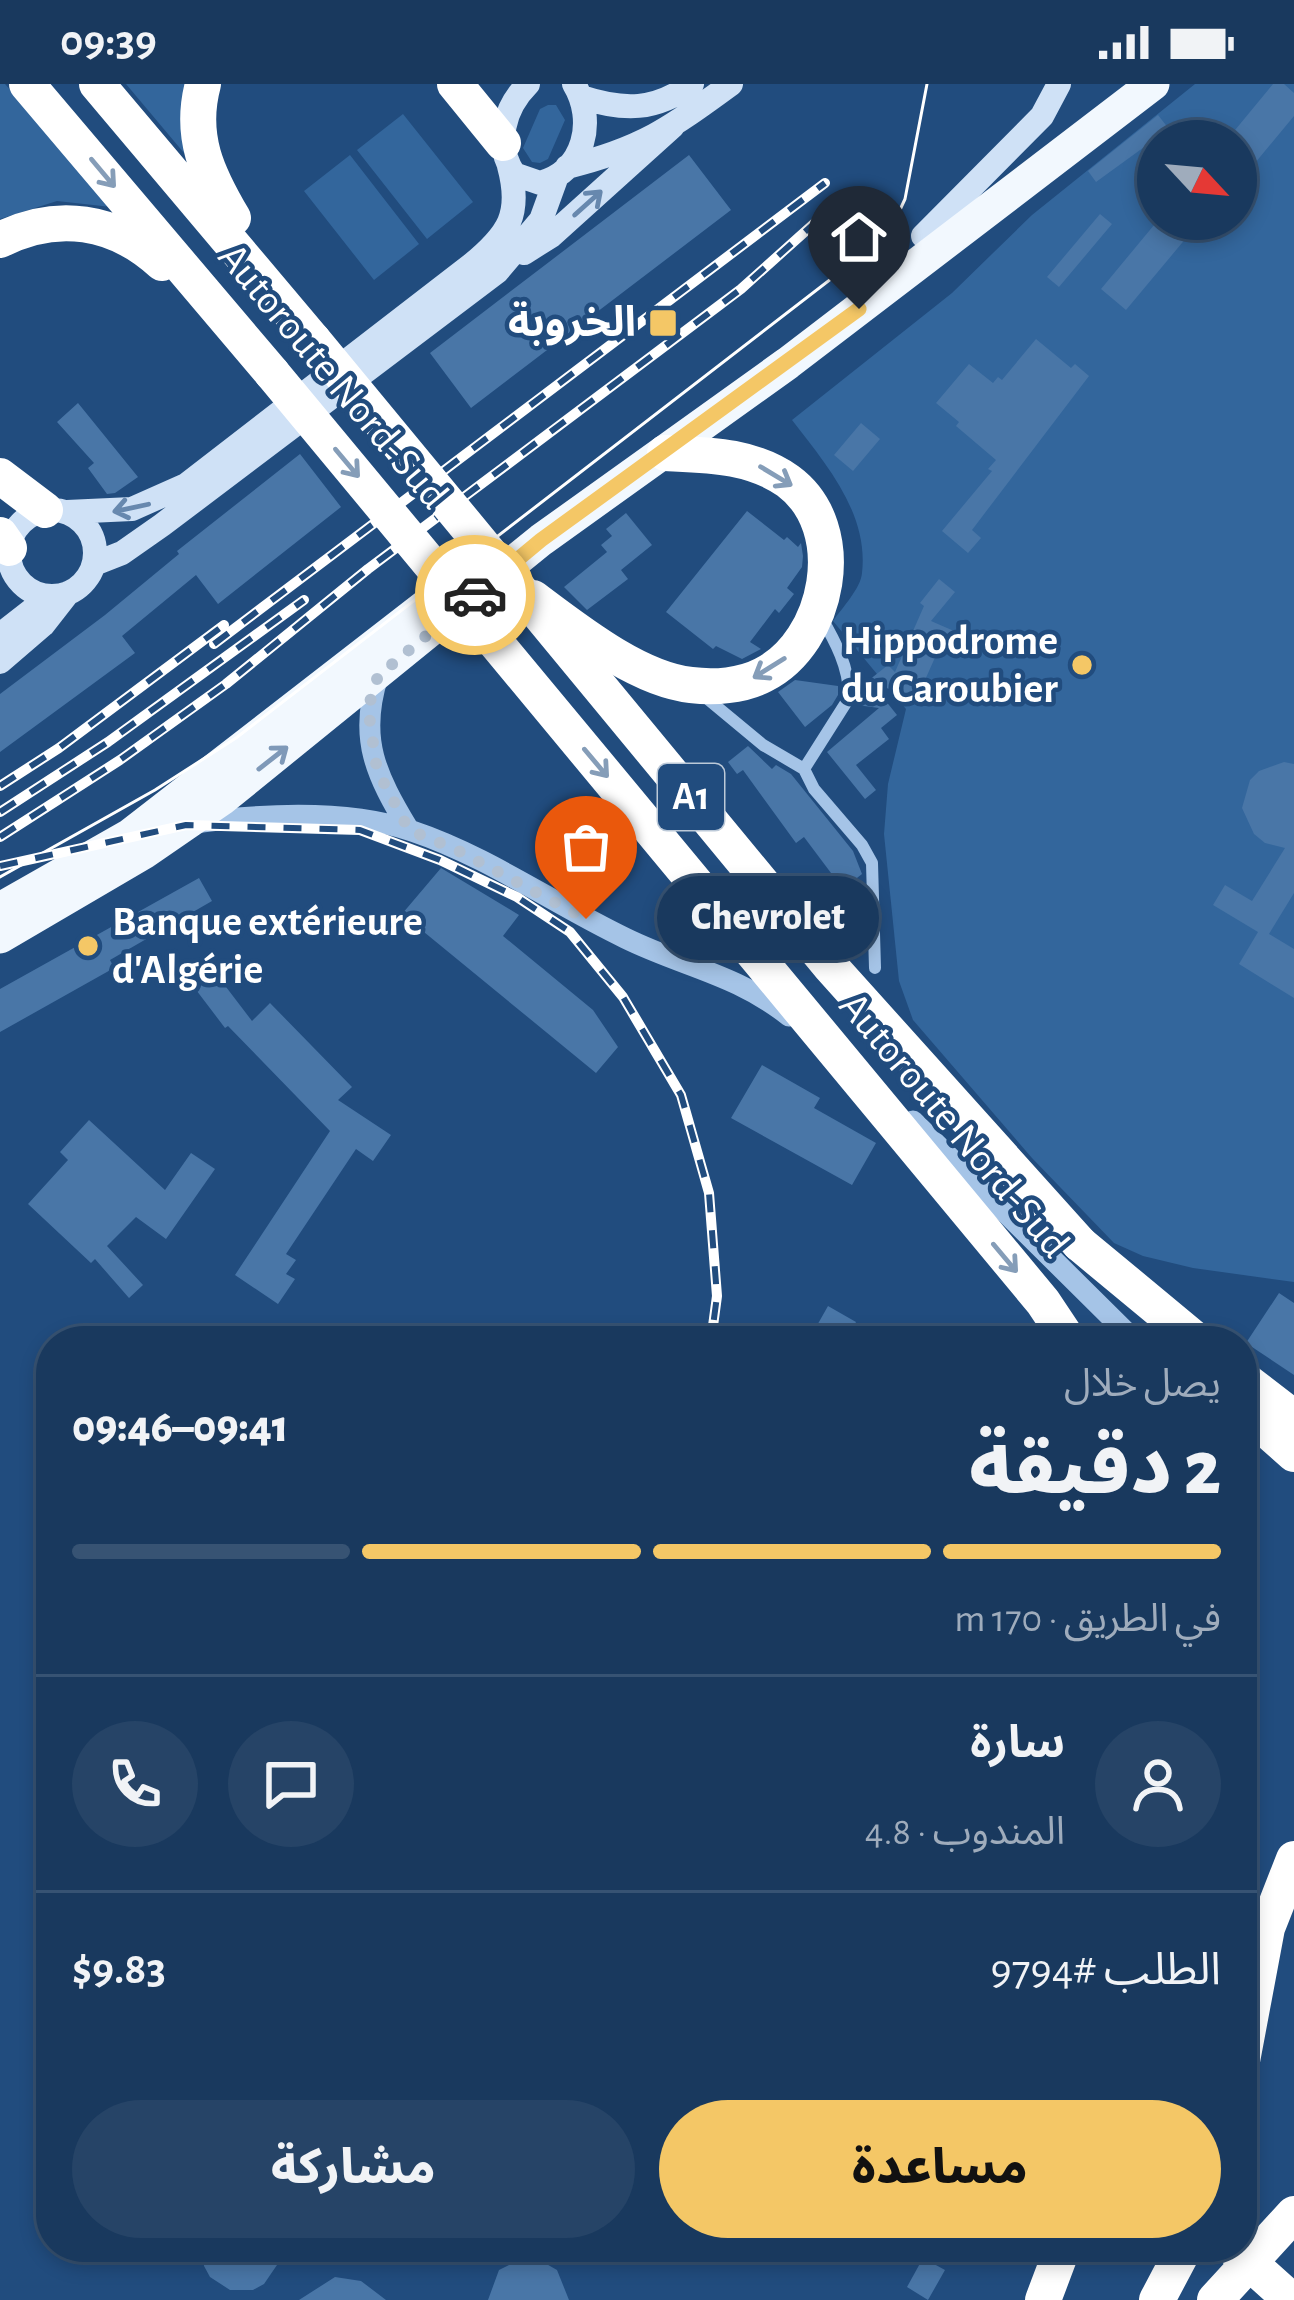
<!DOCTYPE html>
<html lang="ar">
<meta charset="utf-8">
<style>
:root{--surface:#19395e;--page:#264467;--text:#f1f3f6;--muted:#9facbc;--line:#375373;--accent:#f4c766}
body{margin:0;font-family:"Alegreya Sans","Noto Sans Arabic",sans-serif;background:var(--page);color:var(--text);direction:rtl;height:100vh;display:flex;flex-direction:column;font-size:45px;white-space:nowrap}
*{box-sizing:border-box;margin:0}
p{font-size:39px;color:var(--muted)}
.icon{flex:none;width:66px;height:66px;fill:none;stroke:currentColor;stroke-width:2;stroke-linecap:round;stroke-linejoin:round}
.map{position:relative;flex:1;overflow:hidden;direction:ltr}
.panel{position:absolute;left:36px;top:1242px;width:1221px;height:936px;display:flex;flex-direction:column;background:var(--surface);border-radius:48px;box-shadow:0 6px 18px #0003,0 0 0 3px var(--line);direction:rtl}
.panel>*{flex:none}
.needle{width:78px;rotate:116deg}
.controls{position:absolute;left:1137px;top:36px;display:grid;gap:24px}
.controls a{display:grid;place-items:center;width:120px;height:120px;border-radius:50%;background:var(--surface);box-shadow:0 6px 18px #0003,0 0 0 3px var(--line);font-size:60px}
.pin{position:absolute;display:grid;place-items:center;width:102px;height:102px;color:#fff;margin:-123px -51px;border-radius:50% 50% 50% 0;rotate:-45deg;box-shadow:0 0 12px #0007}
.pin .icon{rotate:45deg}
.courier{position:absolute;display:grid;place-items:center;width:120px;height:120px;margin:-60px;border:9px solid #f4c766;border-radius:50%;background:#fff;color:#222;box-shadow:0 3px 15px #0007}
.bubble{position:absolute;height:84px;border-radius:42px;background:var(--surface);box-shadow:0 6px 18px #0003,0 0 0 3px var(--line);font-size:39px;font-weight:800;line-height:84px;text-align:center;direction:rtl}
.overview em{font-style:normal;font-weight:800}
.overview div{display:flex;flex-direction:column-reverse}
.overview{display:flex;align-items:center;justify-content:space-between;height:204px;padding:0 36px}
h1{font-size:78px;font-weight:800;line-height:90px}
.bar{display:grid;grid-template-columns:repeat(4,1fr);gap:18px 12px;align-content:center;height:144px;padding:0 36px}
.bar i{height:15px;border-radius:9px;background:var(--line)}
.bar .on{background:var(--accent)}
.bar p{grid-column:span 4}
.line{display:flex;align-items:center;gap:30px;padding:0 36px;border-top:3px solid var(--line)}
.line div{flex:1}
.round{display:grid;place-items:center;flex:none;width:126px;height:126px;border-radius:63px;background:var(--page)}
.button{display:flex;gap:24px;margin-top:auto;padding:24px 36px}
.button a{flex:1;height:138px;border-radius:72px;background:var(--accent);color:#111;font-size:48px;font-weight:800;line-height:138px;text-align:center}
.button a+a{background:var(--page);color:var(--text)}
.status{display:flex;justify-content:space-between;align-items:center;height:84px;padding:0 60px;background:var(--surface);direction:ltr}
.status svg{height:33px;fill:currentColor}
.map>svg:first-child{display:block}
.green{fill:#33669c;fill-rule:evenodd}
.building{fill:#4976a7}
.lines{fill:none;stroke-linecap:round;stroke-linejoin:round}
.minor{stroke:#a5c4e7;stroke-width:12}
.tertiary{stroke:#a5c4e7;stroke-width:21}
.secondary{stroke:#cfe1f6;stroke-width:24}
.trunk{stroke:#f2f8fe;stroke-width:33}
.motorway{stroke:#fff;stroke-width:36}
.tram{stroke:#fff;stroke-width:3}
.rail-casing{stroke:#fff;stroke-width:10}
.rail{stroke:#214c7e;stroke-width:6;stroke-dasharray:18;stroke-linecap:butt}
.motorway-bridge{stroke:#fff;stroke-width:36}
.oneway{stroke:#859db8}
.oneway2{stroke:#6788ae}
.oneway3{stroke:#7f99b8}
.done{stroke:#b1c0d2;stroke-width:12;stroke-dasharray:0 21.6}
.route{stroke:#f4c766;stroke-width:15}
.poi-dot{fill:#f4c766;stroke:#214c7e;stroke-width:4.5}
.labels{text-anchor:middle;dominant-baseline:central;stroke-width:9;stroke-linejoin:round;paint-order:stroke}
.shield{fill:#214c7e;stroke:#bcc9d8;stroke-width:3}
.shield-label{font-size:39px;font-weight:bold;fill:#fff}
.poi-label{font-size:42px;font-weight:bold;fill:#fff;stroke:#214c7e;text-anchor:end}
.street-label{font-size:42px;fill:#fff;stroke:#214c7e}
</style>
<div class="status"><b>09:39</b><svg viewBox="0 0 49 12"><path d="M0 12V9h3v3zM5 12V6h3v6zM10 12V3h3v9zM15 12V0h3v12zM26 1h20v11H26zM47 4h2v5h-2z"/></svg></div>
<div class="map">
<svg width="1294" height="2216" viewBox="0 0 1294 2216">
<rect width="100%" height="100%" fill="#214c7e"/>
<path class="green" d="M0,0h5l106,123 -54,-6 -57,18z
M126,0h62l-6,43 2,26z
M1195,0h99v1198l-101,-14 -50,-12 -29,-13 -82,-85 -119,-138 -14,-39 -15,-147 4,-50 18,-75 -73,-88c9,-13 28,-33 29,-48 7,-60 -37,-110 -70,-153l160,-127 80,-78zM1158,57h78v78h-78z
M548,21h8l9,15 -17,39 -8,4 -8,-1 -9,-14 17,-39z
M403,30l70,88 -46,37 -70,-89z
M350,71l69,89 -45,36 -70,-89z"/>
<path class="building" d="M1273,0h11l10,9v23l-58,70v-45h-10z
M1158,31l11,14 -73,53 -8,-11z
M689,71l42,55 -260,198 -41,-55z
M1100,130l12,10 -53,63 -12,-10z
M1159,135h6l22,18 -61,73 -25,-21z
M1036,255l35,29 4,-4 14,12 -117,154 9,8 -13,15 -26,-22 50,-60 -4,-2 8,-9 -40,-34 3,-4 -23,-19 33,-39 24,19 5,-6 4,3z
M78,319l60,74 -23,16 -8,1 -19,-26 6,-5 -37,-41z
M861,339l19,16 -27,32 -19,-16z
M300,370l41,53 -123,97 -22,-29 -74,61 13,17 -135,99v-58l105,-79 74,-61 -2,-3z
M747,427l37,29 3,-3 11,10 3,-4 2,13 -1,11 -15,21 7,6 -15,19 -4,-4 -25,33 11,7 -19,10 -26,-13 -3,3 -47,-37z
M626,429l26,32 -31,25 7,9 -41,31 -23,-23 43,-35 -6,-7 11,-9 -6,-7z
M939,495l16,13 -24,29 23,10 -7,16 -6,-3 -24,54 5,6 -53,-24 28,35 -16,13 8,11 -33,26 20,25 -11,9 -38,-47 52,-44 -22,-3 2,-17 29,-23 7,7 29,-66 -4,-3z
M795,596l43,6v9l-6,10 -27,22 -27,-35z
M748,662l24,23 4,-4 15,9 62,77 9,23 -19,15 -39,-52 -8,6 -53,-73 -6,4 -9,-12z
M1284,678l10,2v129l-25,41 25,15v49l-55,-34 19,-32 -45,-27 12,-20 27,16 33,-53 -20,-5 -11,-9 -12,-26 8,-28 9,-9z
M441,784l78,47 -16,21 90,74 25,37 -22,26 -194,-159z
M199,794l13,23 -102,59 4,8 -114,64v-43z
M204,874l48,63 18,-18 82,84 -14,13 53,35 -18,26 -17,-12 -70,105 10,6 -10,14 9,5 -17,25 -43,-29 95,-144 -102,-105 -3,2 -41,-54z
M762,981l58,33 -6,10 62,35 -24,42 -121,-67z
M89,1036l76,70 26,-37 24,16 -49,70 -30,-22 -29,29 36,39 -14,13 -34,-39 -4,4 -63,-59 40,-44 -8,-8z
M1279,1209l15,10v72l-48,-32z
M828,1222l28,16 -10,19h-9l-22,-12z
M203,2163h76l-2,18 -13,19 -11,6h-23l-20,-13 -6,-11z
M523,2174h13l21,12 12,30h-81l11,-30z
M923,2174l22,12 -17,30 -21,-13z
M335,2193l26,4 25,19h-87z"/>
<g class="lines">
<path class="minor" d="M704,612l59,49 41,24 10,20 48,56 10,18 3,105
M804,685l45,-71c1,-30 -14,-57 -29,-83"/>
<path class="tertiary" d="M378,592c-20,63 -2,99 31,154
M194,739c67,-9 153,-14 218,8 75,25 142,73 213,107 59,29 111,36 164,78
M913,1037l212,210 17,10"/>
<path class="secondary" d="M528,0c-24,24 -34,60 -14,90l26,9c45,-12 56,-63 34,-99
M581,13c43,14 74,14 111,-13
M567,83c74,-18 104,-39 164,-83
M923,152l119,-120 17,-32
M524,169l27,-17 122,-110
M9 469a43 43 0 1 1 86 0a43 43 0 1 1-86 0Z
M67,428l65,-3 54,-24 285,-220c38,-31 51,-51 38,-99
M94,480l28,-11 40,-28 335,-253 44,-52 16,-44
M0,551l50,-39
M0,578l43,-37 25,-32"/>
<path class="trunk" d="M0,825l130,-74 338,-262
M0,853l145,-85 77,-53 319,-259 247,-177 365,-279"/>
<path class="motorway" d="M27,0l245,289
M97,0l216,256
M203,0c-14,52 4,90 30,134
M455,0l48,59
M0,156c57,-29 115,-20 162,23
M0,392l45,34
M0,451l9,13
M533,514c43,32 104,81 158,87 23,3 51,1 72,-10 66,-33 89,-147 25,-194 -37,-26 -80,-26 -123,-28
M1080,1160l117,97
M1242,1294l52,40
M1242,1324l52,46
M1242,1977l25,-133 27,-69
M1043,2216l20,-53
M1157,2216l28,-53
M1215,2216l79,-86"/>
<path class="tram" d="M0,793l155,-87 81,-52 626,-483 30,-28 13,-28 22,-115"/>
<defs>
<path id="rail" d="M214,560l611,-461
M0,702l59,-38 165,-123
M0,728l108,-70 196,-142
M0,753l120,-77 106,-76 142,-115 373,-280 96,-86
M0,782l186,-41 174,5 80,30 77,37 53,35 53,65 58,98 28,98 8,103 -6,45"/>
</defs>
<use href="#rail" class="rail-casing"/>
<use href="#rail" class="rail"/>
<path class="motorway-bridge" d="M313,256l518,627 249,277
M272,289l771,929 26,39
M1232,2163l59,53"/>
</g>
<defs><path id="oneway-shaft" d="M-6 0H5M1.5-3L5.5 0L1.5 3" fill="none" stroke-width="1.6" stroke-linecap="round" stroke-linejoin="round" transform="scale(3)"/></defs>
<g class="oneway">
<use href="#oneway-shaft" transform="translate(103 89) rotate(50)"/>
<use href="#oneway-shaft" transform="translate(347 379) rotate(50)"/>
<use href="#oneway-shaft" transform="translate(776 392) rotate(31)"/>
<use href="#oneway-shaft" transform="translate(769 584) rotate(148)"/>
<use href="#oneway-shaft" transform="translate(596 679) rotate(50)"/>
<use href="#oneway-shaft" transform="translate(1005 1174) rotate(50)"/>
</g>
<g class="oneway2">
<use href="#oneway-shaft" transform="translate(588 119) rotate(-42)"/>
<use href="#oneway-shaft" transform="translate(131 424) rotate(168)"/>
</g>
<use class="oneway3" href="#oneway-shaft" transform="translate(273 674) rotate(-38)"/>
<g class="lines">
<path class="done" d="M475,511l-97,81 -10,32 9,62 32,60 48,20 129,69"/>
<path class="route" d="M475,511l66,-55 318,-231"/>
</g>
<g class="poi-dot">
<rect x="648" y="224" width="30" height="30" rx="6"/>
<circle cx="1082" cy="581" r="12"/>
<circle cx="88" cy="862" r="12"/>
</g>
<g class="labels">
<rect class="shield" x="658" y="680" width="66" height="66" rx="9"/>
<g class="shield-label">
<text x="691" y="713">A1</text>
</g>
<g class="poi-label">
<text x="636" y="239">الخروبة</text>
<text x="1058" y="557">Hippodrome<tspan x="1058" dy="48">du Caroubier</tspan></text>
<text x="112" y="838" text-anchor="start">Banque extérieure<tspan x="112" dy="48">d'Algérie</tspan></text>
</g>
<g class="street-label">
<text transform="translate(333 292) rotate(50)">Autoroute Nord-Sud</text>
<text transform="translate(954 1041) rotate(50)">Autoroute Nord-Sud</text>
</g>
</g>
</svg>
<div class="controls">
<a><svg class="needle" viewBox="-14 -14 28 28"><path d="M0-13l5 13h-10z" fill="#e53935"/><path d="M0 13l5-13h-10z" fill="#9facbc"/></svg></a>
</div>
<div class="pin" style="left:586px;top:835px;background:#ea580c"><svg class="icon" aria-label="bag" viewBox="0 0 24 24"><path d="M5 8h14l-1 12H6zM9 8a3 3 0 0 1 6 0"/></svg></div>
<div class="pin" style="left:859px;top:225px;background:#1f2937"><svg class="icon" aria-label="home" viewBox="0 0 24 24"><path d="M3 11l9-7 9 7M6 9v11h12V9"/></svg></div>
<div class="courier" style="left:475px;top:511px"><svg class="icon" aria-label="car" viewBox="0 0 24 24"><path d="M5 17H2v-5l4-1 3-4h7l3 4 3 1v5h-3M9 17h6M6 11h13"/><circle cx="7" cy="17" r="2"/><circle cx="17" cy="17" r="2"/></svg></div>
<div class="bubble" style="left:657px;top:792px;width:222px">Chevrolet</div>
<section class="panel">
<div class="overview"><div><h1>2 دقيقة</h1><p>يصل خلال</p></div><em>09:41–09:46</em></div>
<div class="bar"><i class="on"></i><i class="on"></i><i class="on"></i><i></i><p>في الطريق · 170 m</p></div>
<div class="line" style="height:216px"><a class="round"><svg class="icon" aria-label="person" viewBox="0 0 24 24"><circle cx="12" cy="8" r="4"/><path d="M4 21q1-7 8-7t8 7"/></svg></a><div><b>سارة</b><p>المندوب · 4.8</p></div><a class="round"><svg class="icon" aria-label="chat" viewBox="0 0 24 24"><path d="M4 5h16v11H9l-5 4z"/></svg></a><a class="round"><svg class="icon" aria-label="phone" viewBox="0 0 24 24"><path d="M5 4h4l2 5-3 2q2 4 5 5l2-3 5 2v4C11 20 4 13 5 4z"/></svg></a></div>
<div class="line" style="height:156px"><div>الطلب #9794</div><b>$9.83</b></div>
<div class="button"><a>مساعدة</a><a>مشاركة</a></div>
</section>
</div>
